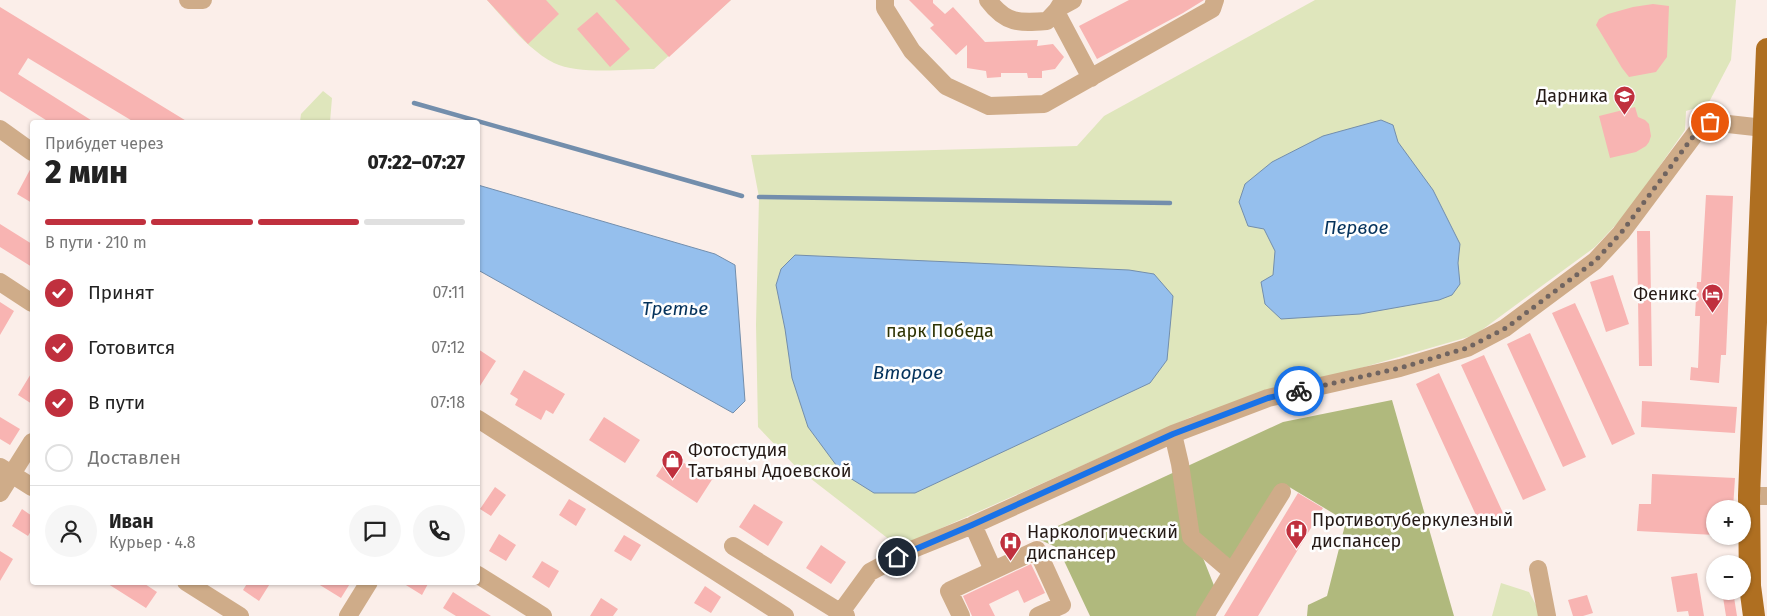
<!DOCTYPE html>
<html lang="ru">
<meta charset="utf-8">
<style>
:root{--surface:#fff;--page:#f6f6f6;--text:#222;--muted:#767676;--line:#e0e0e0;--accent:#c0303e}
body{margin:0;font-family:"Fira Sans",sans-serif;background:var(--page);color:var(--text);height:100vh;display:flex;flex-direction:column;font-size:19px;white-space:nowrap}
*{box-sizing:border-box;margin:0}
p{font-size:16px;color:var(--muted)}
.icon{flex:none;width:28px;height:28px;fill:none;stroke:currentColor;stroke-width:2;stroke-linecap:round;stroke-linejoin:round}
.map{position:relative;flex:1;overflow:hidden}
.panel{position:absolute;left:30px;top:120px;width:450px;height:465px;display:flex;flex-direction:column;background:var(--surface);border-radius:5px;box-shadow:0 1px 4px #0004}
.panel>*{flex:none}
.controls{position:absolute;left:1706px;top:500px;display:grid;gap:10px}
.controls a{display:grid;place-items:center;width:45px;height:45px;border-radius:50%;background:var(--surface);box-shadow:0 1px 4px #0004;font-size:25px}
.pin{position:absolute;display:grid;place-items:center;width:42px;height:42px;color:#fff;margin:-21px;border:2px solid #fff;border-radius:50%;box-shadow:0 1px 5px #0007}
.courier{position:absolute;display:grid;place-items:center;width:50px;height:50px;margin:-25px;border:4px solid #1a73e8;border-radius:50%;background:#fff;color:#222;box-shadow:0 1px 6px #0007}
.summary em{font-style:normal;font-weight:800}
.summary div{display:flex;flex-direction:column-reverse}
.summary{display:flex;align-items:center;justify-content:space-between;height:85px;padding:0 15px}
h1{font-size:32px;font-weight:800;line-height:38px}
.bar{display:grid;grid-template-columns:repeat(4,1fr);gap:8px 5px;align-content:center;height:60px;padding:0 15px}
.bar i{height:6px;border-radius:4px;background:var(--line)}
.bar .current{background:var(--accent)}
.bar p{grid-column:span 4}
.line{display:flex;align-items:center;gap:12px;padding:0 15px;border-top:1px solid var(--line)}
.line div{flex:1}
.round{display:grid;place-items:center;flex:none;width:52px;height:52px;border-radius:26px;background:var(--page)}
ol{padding:0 15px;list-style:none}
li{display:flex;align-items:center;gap:15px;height:55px}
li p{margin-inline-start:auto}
li .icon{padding:5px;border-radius:50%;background:var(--accent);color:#fff;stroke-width:4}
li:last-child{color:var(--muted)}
li i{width:28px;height:28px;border:2px solid var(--line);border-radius:50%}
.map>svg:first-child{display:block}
.green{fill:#dfe6bc}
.forest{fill:#b0b97d}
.water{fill:#95bfed;stroke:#738eac}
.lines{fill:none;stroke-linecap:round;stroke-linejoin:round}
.stream{stroke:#738eac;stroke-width:4.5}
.building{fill:#f8b4b2}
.minor{stroke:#cfac89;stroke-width:18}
.major{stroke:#af6f21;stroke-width:22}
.done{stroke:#706460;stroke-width:5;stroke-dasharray:0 9}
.route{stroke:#1a73e8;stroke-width:6}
.labels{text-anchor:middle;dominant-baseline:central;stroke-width:5;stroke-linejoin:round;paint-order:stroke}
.poi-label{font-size:18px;fill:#251a16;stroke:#fefefe;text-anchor:start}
.park-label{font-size:18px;fill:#2f3404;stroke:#fefefe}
.water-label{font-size:19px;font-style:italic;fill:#04325c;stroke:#fefefe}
</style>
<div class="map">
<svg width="1767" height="616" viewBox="0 0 1767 616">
<rect width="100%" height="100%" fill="#fbeee9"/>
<path class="green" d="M487,0h244l-77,69c-28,0 -75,6 -100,-6 -26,-13 -48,-42 -67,-63z
M1315,0h421l-5,60 -23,44 -22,7 -1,19 -59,84 -31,33 -120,88 -284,82 -292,130 -102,-79 -39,-41 -2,-102 3,-128 -8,-42 326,-9 27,-30z
M323,91l9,7 -2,24h-30l1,-8z
M1501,583l28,9 13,24h-50z"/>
<path class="forest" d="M1392,400l62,216h-147l1,-11 19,-9 19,-75 -60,-36 -40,65 -25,21 -20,-18 14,35 -17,28h-108l-32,-68 -24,-11 249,-115z"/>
<path class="water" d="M1381,120l12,5 5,17 35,48 27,54 -2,19 2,21 -8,11 -13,5 -79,14 -79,5 -16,-15 -4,-22 12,-7 2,-24 -11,-22 -16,-3 -9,-24 6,-18 27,-22 51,-26z
M478,185l237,69 20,11 10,136 -12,12 -255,-143z
M795,255l334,15 25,4 19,22 -6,64 -17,23 -235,110h-41l-32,-20 -34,-46 -16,-49 -7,-49 -9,-44 5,-16z"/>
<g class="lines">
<path class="stream" d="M414,103l328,93
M759,197l411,6"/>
</g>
<path class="building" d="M487,0h59l13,14 -31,30z
M615,0h116l-62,57z
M909,0h24v3l12,11 8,-7 32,35 53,-2 -1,6 16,-2 11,13 -9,12 -13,2v7h-14l-1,-5h-26v4l-14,1 -1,-7 -19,-3v-23l-11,10 -26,-27 4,-3z
M1129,0h75l-21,13 -86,46 -18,-33z
M1653,4l16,2 -2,51 -11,15 -27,5 -7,-9 -26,-43 3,-6 9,-5 25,-7z
M0,7l188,115h-54l-106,-64 -10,16 76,48h-45l-49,-31z
M597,12l33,37 -20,18 -33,-38z
M1635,107l3,10 7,3 4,4 2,12 -2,6 -3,4 -10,6 -26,6 -11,-42z
M32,166v37l-15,-9z
M1706,195l27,1 -7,159h-5l-2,28 -29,-3 1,-13 7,1 2,-52h-5l2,-34h4z
M0,224l32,20v23l-32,-20z
M1637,231h13l2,135h-13z
M1613,275l16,49 -23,8 -16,-50z
M0,302l14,9 -14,24z
M1575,303l60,131 -23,11 -60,-132z
M1530,333l56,124 -23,10 -56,-123z
M478,349l18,12 -18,28z
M1484,355l62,135 -23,10 -62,-135z
M524,370l41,24 -12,20 -7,-4 -5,10 -26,-15 3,-6 -8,-5z
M32,372v32l-14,-9z
M1439,373l64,140 -23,11 -64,-140z
M1642,401l95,6 -2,26 -94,-6z
M0,417l20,12 -10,16 -10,-6z
M604,417l36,23 -15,23 -36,-23z
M671,454l19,13 1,-3 22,14 -16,25 -41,-27z
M1652,474l83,4 -2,31h-18v26l-78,-4 2,-27h12z
M495,487l11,8 -15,21 -11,-7z
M1298,493l25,15 -65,108h-34z
M569,499l17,10 -10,17 -17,-11z
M754,504l29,18 -15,24 -29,-19z
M22,509l10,7v13l-4,7 -16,-10z
M499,534l17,11 -10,16 -17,-10z
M624,535l17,10 -10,16 -17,-10z
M821,545l25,17 -15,22 -25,-16z
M0,551l13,8 -13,22z
M542,561l17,10 -10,17 -17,-11z
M1031,564l14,29 -21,10 -6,-13 -29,14 6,12h-23l-9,-20z
M1697,573l7,43h-15l-1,-5 -11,1 -6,-35z
M105,582h37l15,10 -11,16z
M248,582h23l-12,19 -16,-11z
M315,582h36l-10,16z
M401,582h28l-7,13z
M705,586l16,11 -10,16 -17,-10z
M1722,591h11l4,25h-11z
M453,592l17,11 21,13h-35l-13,-8z
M1587,595l6,18 -10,3h-10l-5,-16z
M601,598l17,11 -5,7h-23z"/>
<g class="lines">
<path class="minor" d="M188,0h15
M885,0v8l27,43 34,35 43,20 55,-2 168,-95 3,-9
M988,0c18,24 31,23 59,21l13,-14 13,-7
M1061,4l-5,8 35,66
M0,129l32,23
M0,282l32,21
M478,419l307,197
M1173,434l7,30 11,73 41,35 -27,44
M0,467l32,20
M0,493l32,-51
M1749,496h18
M973,525l20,45
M733,546l113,70
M1538,569l9,47
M1232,572l50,-80
M478,575l65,41
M186,582l54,34
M348,616l21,-34
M838,616l32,-44 41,-22 62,-25 200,-91 95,-36 132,-30 67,-20 38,-20 90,-67 26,-28 80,-107 9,-4 54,6
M961,616l-12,-25 88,-41 25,55 -24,11"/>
<path class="major" d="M1754,616l-4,-30 -1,-90 18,-447"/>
</g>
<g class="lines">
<path class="done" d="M1299,391l101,-23 67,-20 39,-20 89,-67 26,-28 80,-107 9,-4"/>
<path class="route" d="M897,557l75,-32 201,-91 95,-36 31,-7"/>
</g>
<defs>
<symbol id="school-pin" viewBox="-11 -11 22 30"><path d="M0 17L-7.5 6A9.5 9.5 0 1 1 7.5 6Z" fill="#c0303e" stroke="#fefefe"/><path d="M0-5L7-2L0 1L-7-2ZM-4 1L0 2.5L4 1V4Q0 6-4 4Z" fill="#fff"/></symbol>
<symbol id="hotel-pin" viewBox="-11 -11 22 30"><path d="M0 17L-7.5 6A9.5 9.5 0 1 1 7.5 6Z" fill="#c0303e" stroke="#fefefe"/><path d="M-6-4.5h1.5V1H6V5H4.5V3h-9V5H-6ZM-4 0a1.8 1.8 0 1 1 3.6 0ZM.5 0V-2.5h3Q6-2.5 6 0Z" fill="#fff"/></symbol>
<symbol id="shop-pin" viewBox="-11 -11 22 30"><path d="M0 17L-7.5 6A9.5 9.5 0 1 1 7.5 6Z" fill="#c0303e" stroke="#fefefe"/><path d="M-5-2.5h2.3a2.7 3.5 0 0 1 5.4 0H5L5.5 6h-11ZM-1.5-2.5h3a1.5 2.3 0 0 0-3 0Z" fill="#fff"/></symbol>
<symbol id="hospital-pin" viewBox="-11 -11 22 30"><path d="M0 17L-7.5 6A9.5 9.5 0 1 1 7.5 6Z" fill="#c0303e" stroke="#fefefe"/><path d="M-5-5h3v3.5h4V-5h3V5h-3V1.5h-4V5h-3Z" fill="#fff"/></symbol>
</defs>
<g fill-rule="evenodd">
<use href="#school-pin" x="1612" y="84" width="25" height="34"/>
<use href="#hotel-pin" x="1700" y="282" width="25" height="34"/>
<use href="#shop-pin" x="660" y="448" width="25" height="34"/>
<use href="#hospital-pin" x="1284" y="518" width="25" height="34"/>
<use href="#hospital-pin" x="998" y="530" width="25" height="34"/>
</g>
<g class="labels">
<g class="poi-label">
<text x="1608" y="96" text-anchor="end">Дарника</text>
<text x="1697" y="294" text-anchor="end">Феникс</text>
<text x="688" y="450">Фотостудия<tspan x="688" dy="21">Татьяны Адоевской</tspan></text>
<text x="1312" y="520">Противотуберкулезный<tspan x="1312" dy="21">диспансер</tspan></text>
<text x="1027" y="532">Наркологический<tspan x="1027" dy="21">диспансер</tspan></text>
</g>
<g class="park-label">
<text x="940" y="331">парк Победa</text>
</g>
<g class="water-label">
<text x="1356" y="227">Первое</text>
<text x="675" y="308">Третье</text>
<text x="908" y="372">Второе</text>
</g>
</g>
</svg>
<div class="controls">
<a>+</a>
<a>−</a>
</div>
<div class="pin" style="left:1710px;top:122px;background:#ea580c"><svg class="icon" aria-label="bag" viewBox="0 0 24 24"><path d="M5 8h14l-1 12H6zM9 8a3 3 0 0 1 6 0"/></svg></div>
<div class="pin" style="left:897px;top:557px;background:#1f2937"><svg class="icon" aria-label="home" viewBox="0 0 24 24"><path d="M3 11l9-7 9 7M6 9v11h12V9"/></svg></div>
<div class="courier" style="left:1299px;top:391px"><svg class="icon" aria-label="bike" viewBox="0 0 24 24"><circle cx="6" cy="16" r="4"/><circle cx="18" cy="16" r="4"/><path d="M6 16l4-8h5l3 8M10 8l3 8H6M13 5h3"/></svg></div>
<section class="panel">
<div class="summary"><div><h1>2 мин</h1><p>Прибудет через</p></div><em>07:22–07:27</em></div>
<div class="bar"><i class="current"></i><i class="current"></i><i class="current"></i><i></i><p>В пути · 210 m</p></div>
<ol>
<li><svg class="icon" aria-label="check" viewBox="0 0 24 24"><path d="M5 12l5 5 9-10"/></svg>Принят<p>07:11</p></li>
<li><svg class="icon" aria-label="check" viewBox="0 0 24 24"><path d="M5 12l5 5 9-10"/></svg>Готовится<p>07:12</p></li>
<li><svg class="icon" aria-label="check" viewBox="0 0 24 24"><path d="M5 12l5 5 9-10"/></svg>В пути<p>07:18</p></li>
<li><i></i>Доставлен</li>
</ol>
<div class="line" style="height:90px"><a class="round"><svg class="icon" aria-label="person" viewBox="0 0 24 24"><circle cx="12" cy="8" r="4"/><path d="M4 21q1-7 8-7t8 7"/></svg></a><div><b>Иван</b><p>Курьер · 4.8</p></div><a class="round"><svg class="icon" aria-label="chat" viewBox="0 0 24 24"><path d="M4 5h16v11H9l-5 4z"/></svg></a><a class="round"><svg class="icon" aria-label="phone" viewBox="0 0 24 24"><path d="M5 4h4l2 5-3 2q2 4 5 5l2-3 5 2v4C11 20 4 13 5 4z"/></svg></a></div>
</section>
</div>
